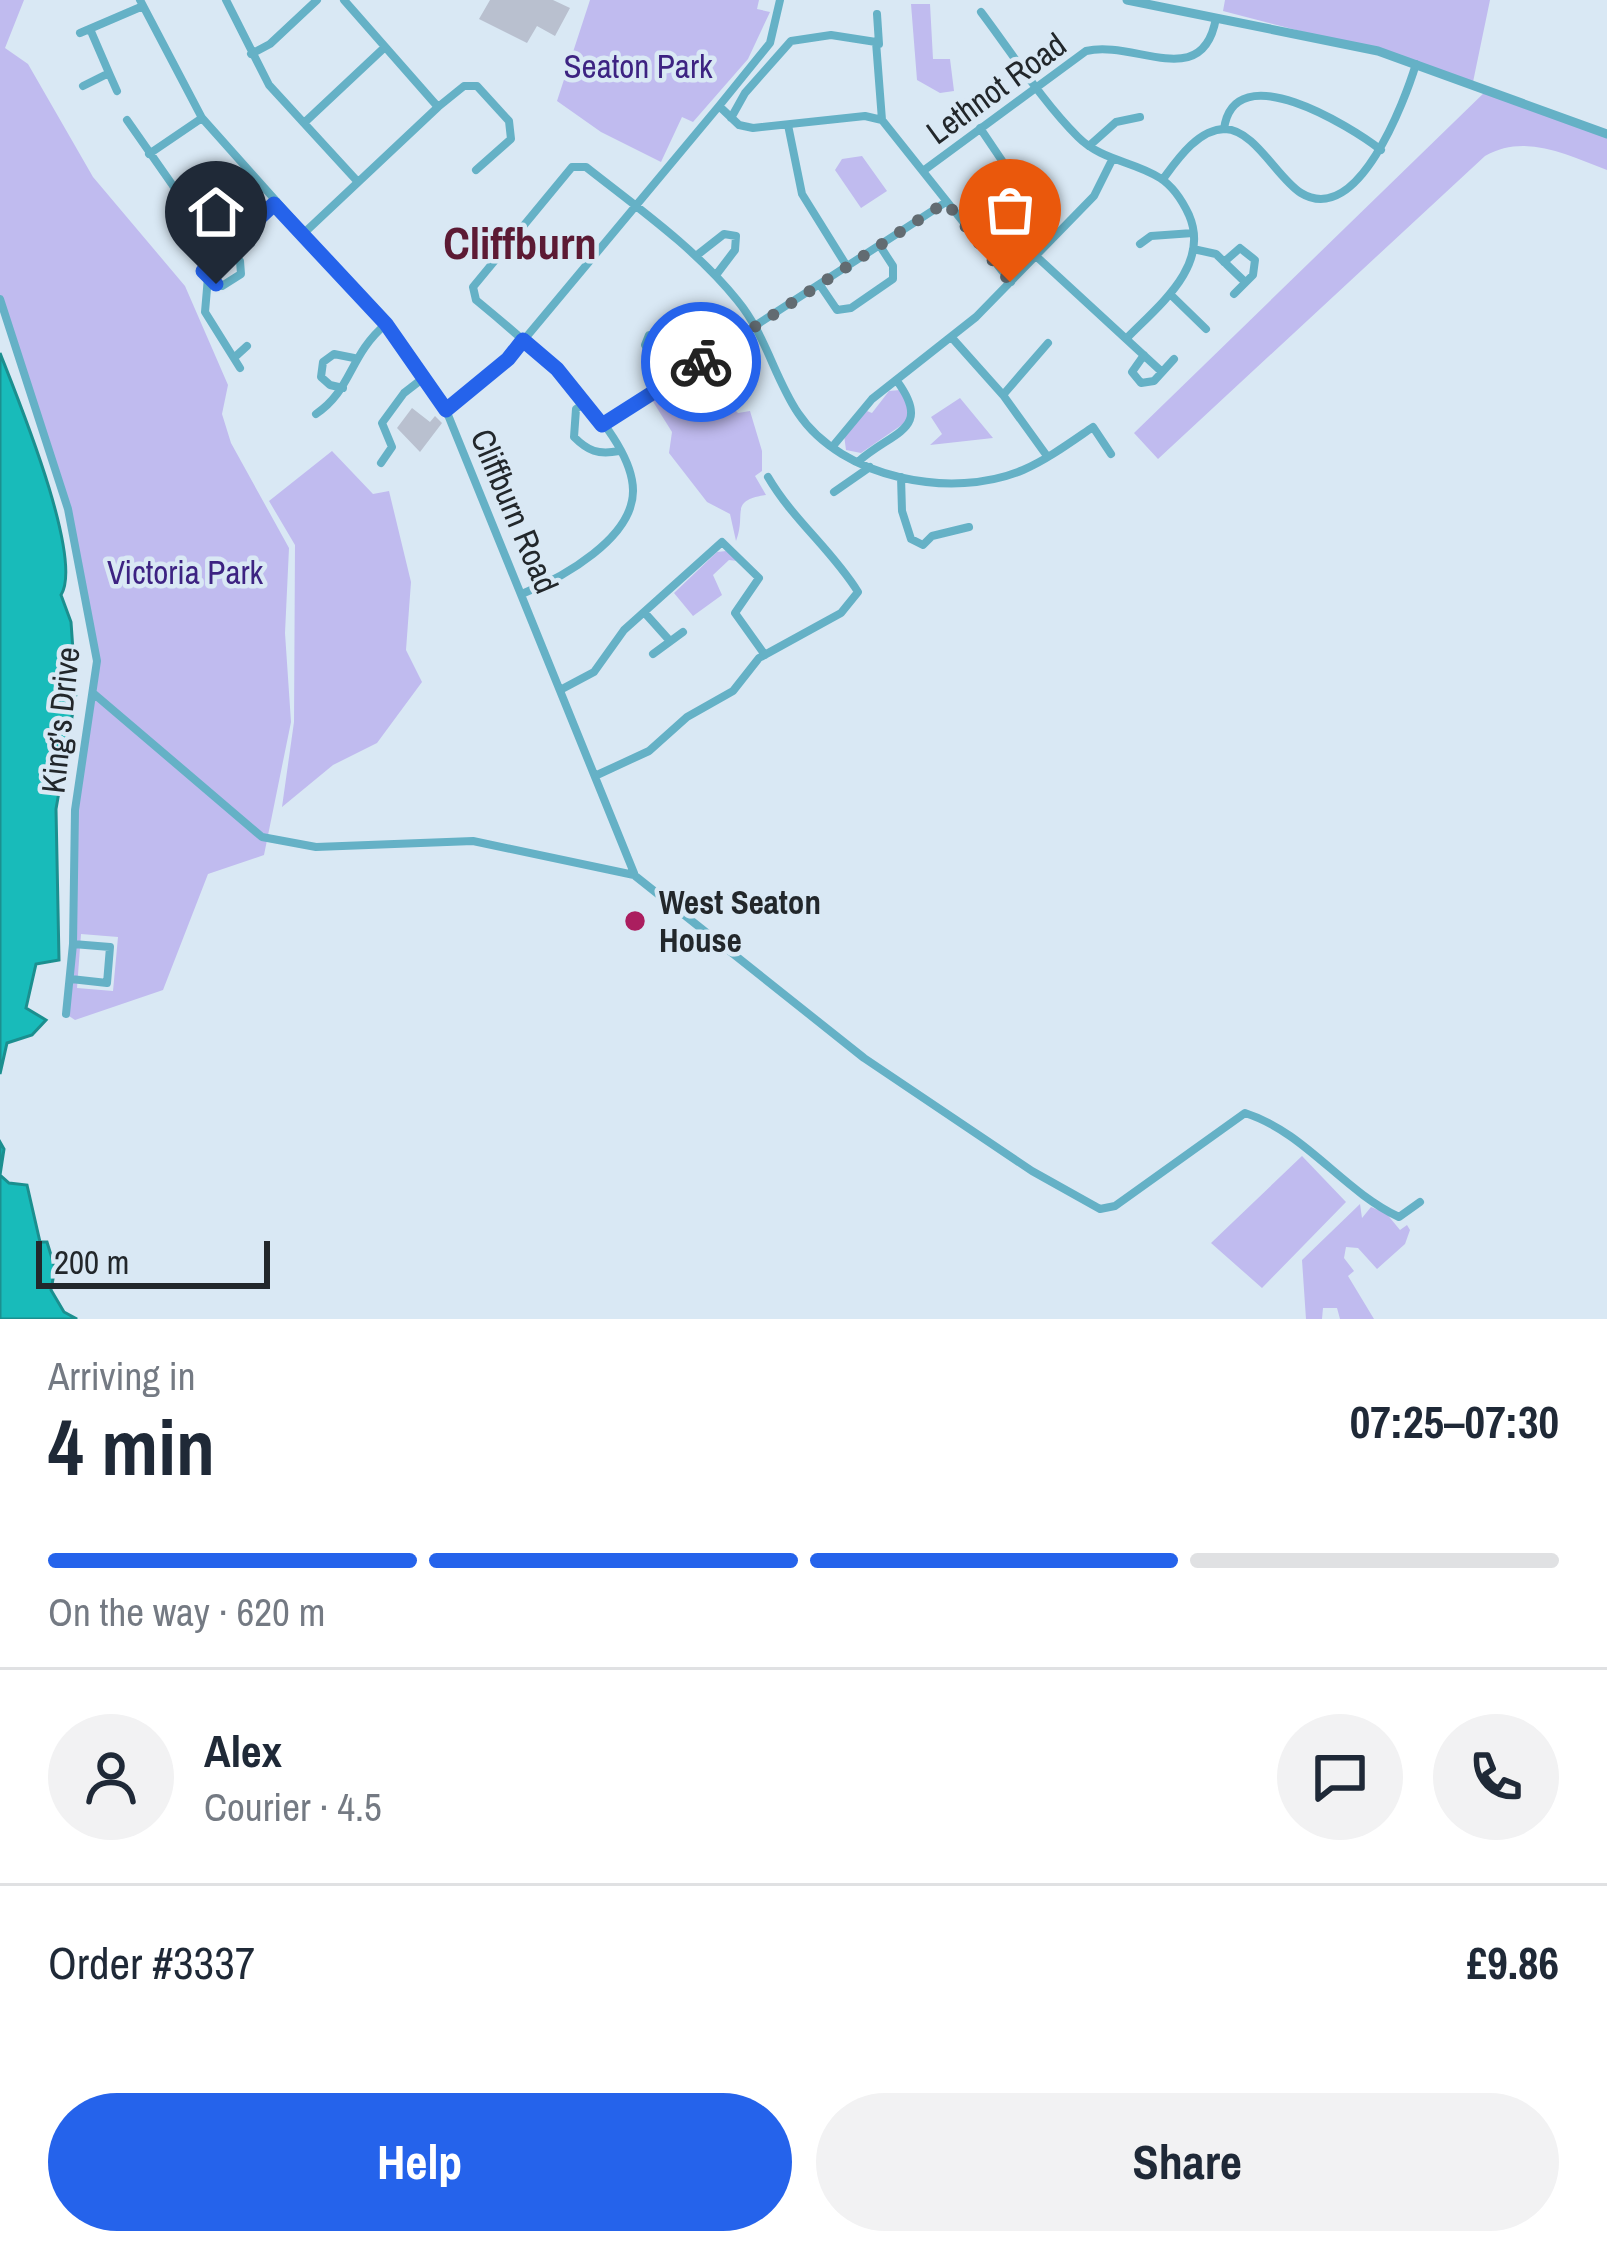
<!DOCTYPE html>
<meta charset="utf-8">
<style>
:root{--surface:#fff;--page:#f2f2f3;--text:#1f2937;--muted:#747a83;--line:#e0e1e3;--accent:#2563eb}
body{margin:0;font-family:"Archivo Narrow",sans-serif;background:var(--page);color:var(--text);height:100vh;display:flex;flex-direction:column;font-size:45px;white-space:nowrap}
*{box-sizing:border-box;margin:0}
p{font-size:39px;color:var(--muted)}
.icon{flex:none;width:66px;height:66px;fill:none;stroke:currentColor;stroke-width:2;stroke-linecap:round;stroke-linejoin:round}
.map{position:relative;height:1319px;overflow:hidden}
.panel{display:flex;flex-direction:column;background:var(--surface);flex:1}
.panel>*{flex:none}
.scale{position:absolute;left:36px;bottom:30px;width:234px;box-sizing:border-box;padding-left:12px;border:6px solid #22272b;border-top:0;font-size:33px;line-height:42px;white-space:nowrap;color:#22272b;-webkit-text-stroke:9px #d9e8f4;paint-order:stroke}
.pin{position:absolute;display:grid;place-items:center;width:102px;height:102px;color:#fff;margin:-123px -51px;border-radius:50% 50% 50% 0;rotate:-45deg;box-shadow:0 0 12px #0007}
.pin .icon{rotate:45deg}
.courier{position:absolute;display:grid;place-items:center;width:120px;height:120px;margin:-60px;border:9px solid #2563eb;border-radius:50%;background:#fff;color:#222;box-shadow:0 3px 15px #0007}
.summary em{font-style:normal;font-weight:800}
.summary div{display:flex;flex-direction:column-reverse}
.summary{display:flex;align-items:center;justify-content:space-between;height:204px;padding:0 48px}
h1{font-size:78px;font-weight:800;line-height:90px}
.bar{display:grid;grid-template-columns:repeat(4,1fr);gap:18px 12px;align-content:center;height:144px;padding:0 48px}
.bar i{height:15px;border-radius:9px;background:var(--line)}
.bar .current{background:var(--accent)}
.bar p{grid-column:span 4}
.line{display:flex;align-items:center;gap:30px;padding:0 48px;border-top:3px solid var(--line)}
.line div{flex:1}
.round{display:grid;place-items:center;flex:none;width:126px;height:126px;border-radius:63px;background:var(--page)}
.cta{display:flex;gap:24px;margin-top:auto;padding:24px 48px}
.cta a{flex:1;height:138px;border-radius:72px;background:var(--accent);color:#fff;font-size:48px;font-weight:800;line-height:138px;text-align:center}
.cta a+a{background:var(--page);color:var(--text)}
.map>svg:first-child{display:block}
.green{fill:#c0bbef;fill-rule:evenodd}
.water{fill:#18bbba;stroke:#1b8f8f;stroke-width:3}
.building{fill:#b9c0cf}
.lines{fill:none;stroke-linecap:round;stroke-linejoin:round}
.minor{stroke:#65b1c6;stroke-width:8}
.tertiary{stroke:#65b1c6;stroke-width:9}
.done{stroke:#626b71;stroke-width:12;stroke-dasharray:0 21.6}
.route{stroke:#2563eb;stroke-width:15}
.poi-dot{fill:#ab1e5f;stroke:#d9e8f4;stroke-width:4.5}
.labels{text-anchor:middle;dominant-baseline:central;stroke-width:9;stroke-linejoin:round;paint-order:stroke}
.park-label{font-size:33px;fill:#3d2382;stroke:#d9e8f4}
.street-label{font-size:33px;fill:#22272b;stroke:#d9e8f4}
.poi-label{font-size:33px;font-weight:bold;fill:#22272b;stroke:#d9e8f4;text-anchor:start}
.district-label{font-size:45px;font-weight:bold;fill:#5c1a34;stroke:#d9e8f4}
</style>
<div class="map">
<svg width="1607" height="1319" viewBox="0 0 1607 1319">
<rect width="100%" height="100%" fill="#d9e8f4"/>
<path class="green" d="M0,0h24l-19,48 23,16 65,113 92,109 43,99 -6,29 9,29 58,105 -4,85 6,89 -27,133 -56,19 -45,116 -88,30 -9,-6 5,-35 4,-169 22,-149 -43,-204 -54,-153zM81,934l37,3 -5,54 -36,-3z
M590,0h169l-2,9 13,3 -22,47 -55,63 -11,-5 -21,45 -60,-30 -44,-31z
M1225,0h265l-17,82 -95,-31 -155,-40z
M911,4h19l3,55h17l4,32 -14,2 -23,-13z
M1489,88l118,46v36c-40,-15 -82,-37 -122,-14l-327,303 -24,-26z
M862,156l25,35 -26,17 -26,-38 7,-11z
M703,366l17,29 18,18 12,-2 12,40v20l-7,5 11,19c-38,6 -19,18 -30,46l-6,-27 -23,-12 -38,-49 3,-21 -20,-32z
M900,390l10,12 -1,18 -48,33 -15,-3 -2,-15 23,-24 5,2 17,-22z
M960,398l33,40 -63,7 12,-11 -11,-17z
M332,451l41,43 16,-3 22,91 -5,68 16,32 -45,61 -44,22 -51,42 12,-85 1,-177 -26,-44z
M726,551l11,10 -8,-1 -16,15 9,20 -29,21 -19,-23 43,-41z
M1302,1156l44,46 -84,86 -51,-45z
M1360,1204l2,14 9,-11 15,6 14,17 7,-5 3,5 -5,14 -28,25 -19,-21 -12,-1 -2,11 10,13 -6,5 26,43h-34l-3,-11h-14l-1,11h-16l-4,-59z"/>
<path class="water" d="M0,353c18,46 84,206 61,242l10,27 5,72 -20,115 3,151 -23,4 -10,44 20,12 -14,15 -25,8 -7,31z
M0,1142l4,7 -4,26 9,8 18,2 13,57h7l8,26 -4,22 13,22 13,7h-77z"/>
<path class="building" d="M490,0h63l17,8 -15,28 -18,-10 -10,17 -48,-24z
M412,408l18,14 5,-6 7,7 -22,29 -23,-24z"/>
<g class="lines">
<path class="minor" d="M140,0l62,118 184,206 60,86 188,463
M226,0l43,85 89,97
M981,12c31,41 61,89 97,125 24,24 56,24 82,41 14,9 22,22 29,37 22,51 -31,91 -63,124
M877,14l2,30
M80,33l63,-27
M251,54l19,-10 47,-44
M109,73l8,18
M83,86l26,-13 -19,-44
M719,106l20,19 14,3 112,-12 17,4 129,162
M438,107l26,-21h13l32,35 2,18 -35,31
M731,118l14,-25 46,-52 40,-6 45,7 6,78
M127,120l49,70
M304,123l81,-76
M788,125l14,69 46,74
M980,128l29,43
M1224,129c10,-75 126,-3 157,21
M1089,146l27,-24 24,-5
M149,154l53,-36
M923,171l163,-120c48,-12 117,42 130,-33
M1163,179c14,-19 35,-50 62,-50 30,1 52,49 76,64 57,35 104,-93 115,-129
M193,207l37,39
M303,234l135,-127 -94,-107
M185,240l21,-19
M1140,244l11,-8 42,-3
M1193,249l23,5 29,28
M696,256l28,-22 12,2 -1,14 -19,25
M1036,256l126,116
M1224,262l16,-14 15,12 -2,15 -19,19
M201,273l73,-69
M205,274l17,12 19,-12 -1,-13 -11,-13
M208,277l-3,35 35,56
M820,285l17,25 14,-2 42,-29v-13l-13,-20
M1170,294l36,35
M0,299l68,210 29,152 -22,149 -2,134 -7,70
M953,339l50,56 44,61
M1144,355l-12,17 9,11 13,-2 20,-22
M236,356l11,-10
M667,383l-22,-38 4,-10h14l23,36
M343,388l-13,-3 -9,-8 2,-15 11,-8 20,4
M1003,395l45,-52
M585,403l-9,6 -2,28c14,14 24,18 45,14
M446,410l62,-51 211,-253 51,-63 10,-43
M316,414c36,-24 33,-59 70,-90
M602,425l344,-223
M833,446l39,-47 104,-82 118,-121 18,-36
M859,461c34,-30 74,-31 38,-80
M381,463l11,-16 -10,-24 22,-30 22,-17
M901,477l1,34 9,28 12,6 9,-9 37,-9
M834,492l36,-25
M524,593c38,-15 110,-55 109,-103 -1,-62 -112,-153 -157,-190l-3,-13 99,-120h14c52,41 109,81 151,133 29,35 37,77 61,113 44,66 155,87 225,57 25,-11 48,-28 70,-43l18,27
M644,612l26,29
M653,654l30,-22
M562,689l32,-17 30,-42 98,-88 37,36 -24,35 30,42
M93,693l169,144 54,10 157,-6 161,34 230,183 168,113 68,38 15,-3 130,-93c60,19 98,78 154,104l21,-15
M597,775l52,-24 38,-34 46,-26 26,-33 82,-45 17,-21c-26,-42 -65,-72 -90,-115
M71,979l36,4 3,-36 -37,-3"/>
<path class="tertiary" d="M1127,0l251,51 229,83"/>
</g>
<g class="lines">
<path class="done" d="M701,362l245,-160 64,80"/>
<path class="route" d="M216,284l-13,-13 71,-67 112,120 60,86 62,-51 15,-19 34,29 45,56 99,-63"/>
</g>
<circle class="poi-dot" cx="635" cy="921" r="12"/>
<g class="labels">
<g class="park-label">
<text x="638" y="66">Seaton Park</text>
<text x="185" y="572">Victoria Park</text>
</g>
<g class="street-label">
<text transform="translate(996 88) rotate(-36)">Lethnot Road</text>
<text transform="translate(515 511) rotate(67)">Cliffburn Road</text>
<text transform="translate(60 720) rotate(-84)">King's Drive</text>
</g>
<g class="poi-label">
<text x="659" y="902">West Seaton<tspan x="659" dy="38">House</tspan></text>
</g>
<g class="district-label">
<text x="520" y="242">Cliffburn</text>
</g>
</g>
</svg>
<div class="scale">200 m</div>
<div class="pin" style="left:1010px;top:282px;background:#ea580c"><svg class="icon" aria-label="bag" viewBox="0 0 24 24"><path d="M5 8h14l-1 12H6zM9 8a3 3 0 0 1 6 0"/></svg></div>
<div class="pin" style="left:216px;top:284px;background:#1f2937"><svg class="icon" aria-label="home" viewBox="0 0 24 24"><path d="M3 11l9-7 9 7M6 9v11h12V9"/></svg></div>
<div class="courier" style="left:701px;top:362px"><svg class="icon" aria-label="bike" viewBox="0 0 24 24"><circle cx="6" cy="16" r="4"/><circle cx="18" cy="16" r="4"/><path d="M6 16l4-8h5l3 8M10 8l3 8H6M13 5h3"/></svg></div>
</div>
<section class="panel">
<div class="summary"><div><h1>4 min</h1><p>Arriving in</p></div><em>07:25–07:30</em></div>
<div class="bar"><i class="current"></i><i class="current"></i><i class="current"></i><i></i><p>On the way · 620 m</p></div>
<div class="line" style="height:216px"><a class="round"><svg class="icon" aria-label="person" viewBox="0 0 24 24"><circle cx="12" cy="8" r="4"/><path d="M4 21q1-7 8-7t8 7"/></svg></a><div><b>Alex</b><p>Courier · 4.5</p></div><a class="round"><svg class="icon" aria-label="chat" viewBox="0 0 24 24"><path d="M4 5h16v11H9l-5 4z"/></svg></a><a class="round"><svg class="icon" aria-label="phone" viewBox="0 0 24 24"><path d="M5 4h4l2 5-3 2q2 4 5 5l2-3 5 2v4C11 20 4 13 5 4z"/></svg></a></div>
<div class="line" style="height:156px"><div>Order #3337</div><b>£9.86</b></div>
<div class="cta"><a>Help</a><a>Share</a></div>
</section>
